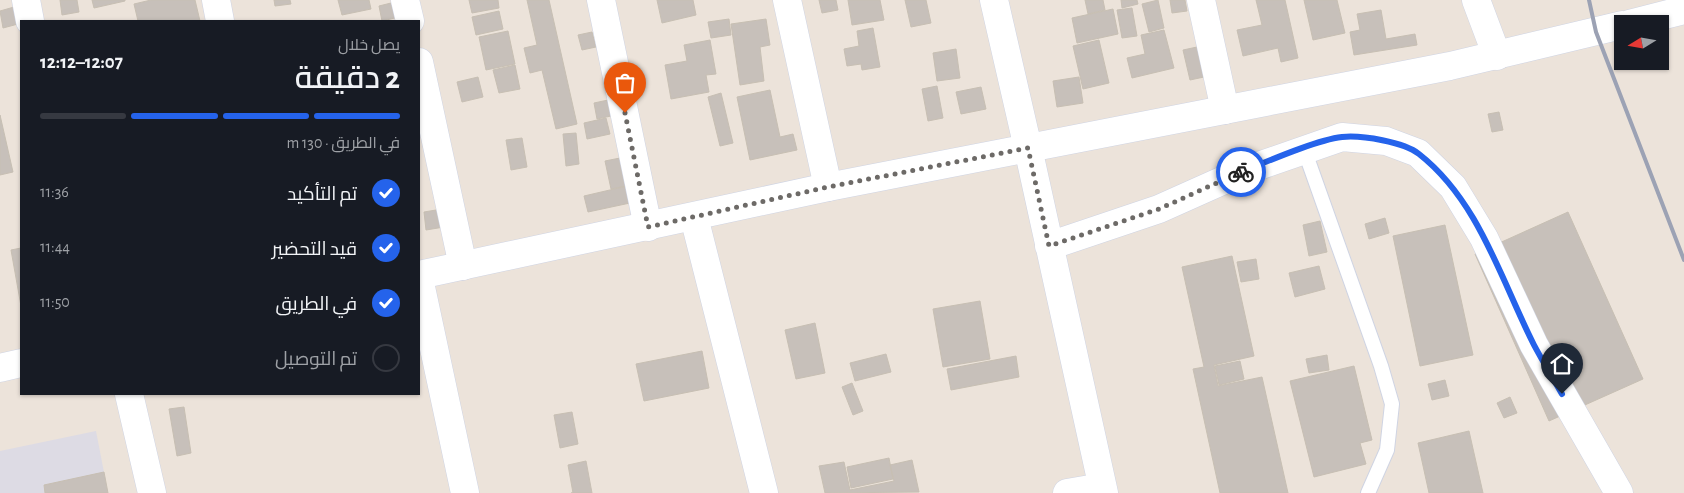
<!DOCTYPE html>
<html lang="ar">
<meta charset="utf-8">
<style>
:root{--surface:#171b24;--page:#242831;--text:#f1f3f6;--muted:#9ea1a6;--line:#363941;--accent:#2563eb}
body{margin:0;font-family:"Alegreya Sans",Cairo,sans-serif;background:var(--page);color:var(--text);direction:rtl;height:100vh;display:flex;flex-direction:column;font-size:19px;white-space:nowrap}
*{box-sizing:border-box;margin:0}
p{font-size:16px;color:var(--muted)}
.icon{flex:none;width:28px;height:28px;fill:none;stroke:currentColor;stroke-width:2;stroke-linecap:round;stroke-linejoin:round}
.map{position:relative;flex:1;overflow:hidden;direction:ltr}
.sheet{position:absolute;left:20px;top:20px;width:400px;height:375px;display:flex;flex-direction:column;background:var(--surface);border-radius:0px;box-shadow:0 1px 4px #0004;direction:rtl}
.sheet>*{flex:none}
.needle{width:32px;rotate:259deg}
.buttons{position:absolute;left:1614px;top:15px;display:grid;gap:10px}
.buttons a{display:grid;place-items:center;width:55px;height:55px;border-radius:0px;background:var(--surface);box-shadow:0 1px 4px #0004;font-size:25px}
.pin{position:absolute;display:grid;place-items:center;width:42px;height:42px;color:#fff;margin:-51px -21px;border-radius:50% 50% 50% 0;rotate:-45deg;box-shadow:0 0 5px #0007}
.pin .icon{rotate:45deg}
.courier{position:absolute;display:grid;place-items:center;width:50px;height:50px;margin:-25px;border:4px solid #2563eb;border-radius:50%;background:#fff;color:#222;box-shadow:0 1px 6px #0007}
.headline em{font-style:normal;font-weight:600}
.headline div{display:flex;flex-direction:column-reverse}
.headline{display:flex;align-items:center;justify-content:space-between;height:85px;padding:0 20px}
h1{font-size:32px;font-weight:600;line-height:38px}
.bar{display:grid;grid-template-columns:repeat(4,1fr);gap:8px 5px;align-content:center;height:60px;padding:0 20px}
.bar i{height:6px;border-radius:4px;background:var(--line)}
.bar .current{background:var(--accent)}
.bar p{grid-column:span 4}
ol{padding:0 20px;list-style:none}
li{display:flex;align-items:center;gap:15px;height:55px}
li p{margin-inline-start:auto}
li .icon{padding:5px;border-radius:50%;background:var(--accent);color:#fff;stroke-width:4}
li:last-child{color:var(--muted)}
li i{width:28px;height:28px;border:2px solid var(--line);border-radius:50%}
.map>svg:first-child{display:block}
.industrial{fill:#dddbe4}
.building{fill:#c7c0ba;stroke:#c7bfb3}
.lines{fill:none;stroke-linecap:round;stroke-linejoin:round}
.lane-casing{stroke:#cfd4e3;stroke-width:16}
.street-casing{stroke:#cfd4e3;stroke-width:29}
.secondary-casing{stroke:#cfd4e3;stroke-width:29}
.lane{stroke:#fff;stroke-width:14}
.street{stroke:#fff;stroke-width:28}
.secondary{stroke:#fff;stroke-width:28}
.rail{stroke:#9ca2b4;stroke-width:4}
.done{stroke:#6d6a67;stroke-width:5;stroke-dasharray:0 9}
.route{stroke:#2563eb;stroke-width:6}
</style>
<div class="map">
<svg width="1684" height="493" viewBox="0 0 1684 493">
<rect width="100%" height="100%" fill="#ece3da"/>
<path class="industrial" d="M96,431l12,62h-108v-42z"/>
<path class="building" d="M60,0h17l2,12 -17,3z
M92,0h33v1l-31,7z
M151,0h44l5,21h-62l-4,-17z
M274,0h16l1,4 -16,2z
M338,0h31l2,9 -29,6z
M469,0h29l1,8 -27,5z
M527,0h22l28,124 -21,5 -14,-59 -12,3 -6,-25 13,-3z
M657,0h36l3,15 -34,8z
M819,0h17l2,10 -16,3z
M848,0h32l4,20 -32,5z
M905,0h21l5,23 -20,4z
M1085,0h18l2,10 -17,4z
M1121,0h16l1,4 -16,4z
M1158,0l6,28 -15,4 -7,-28z
M1170,0h15l2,11 -15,2z
M1256,0h29l13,58 -17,4 -3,-14 -35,8 -6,-26 25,-5z
M1304,0h33l8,33 -32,7z
M395,2l4,15 -17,4 -3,-15z
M14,7l4,17 -15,4 -3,-17z
M1132,8l5,28 -15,2 -5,-28z
M1113,9l5,25 -41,9 -5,-25z
M1381,10l5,29 29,-5 2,11 -63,10 -4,-23 10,-2 -3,-16z
M499,11l4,18 -27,6 -4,-18z
M729,19l2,16 -20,3 -3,-16z
M766,19l4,26 -10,2 4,34 -24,4 -9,-61z
M873,28l7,39 -18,3 -1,-6 -14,2 -3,-17 15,-3 -2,-15z
M1164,30l10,38 -42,10 -5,-20 18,-4 -4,-19z
M508,31l7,33 -29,6 -7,-33z
M592,32l4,15 -14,3 -4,-15z
M710,40l6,34 -10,1 3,17 -38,7 -6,-34 22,-4 -3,-16z
M1099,40l10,43 -26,6 -10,-43z
M1197,47l7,30 -14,3 -7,-30z
M956,49l4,29 -23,3 -4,-28z
M515,65l5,24 -21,4 -6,-23z
M478,77l5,20 -21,5 -5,-20z
M1079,77l4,26 -26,4 -4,-26z
M937,86l6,32 -15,3 -6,-32z
M981,87l5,22 -25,5 -5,-22z
M770,90l10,47 13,-3 4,16 -47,10 -13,-63z
M721,93l12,50 -13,3 -12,-49z
M608,100l3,16 -14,3 -3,-16z
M1499,112l4,18 -11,2 -4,-18z
M0,115l13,57 -13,3z
M606,118l4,16 -23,5 -3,-16z
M576,133l3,31 -13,2 -3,-32z
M522,138l5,29 -16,3 -5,-30z
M620,158l6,28 -15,3 -6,-28z
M627,186l3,17 -42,9 -4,-16z
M442,209l2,18 -18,3 -2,-18z
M1568,212l75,167 -94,42 -74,-167z
M1385,218l4,15 -20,6 -4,-15z
M1320,221l7,31 -18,4 -6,-31z
M1445,225l28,130 -53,11 -27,-130z
M21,248v58l-10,-56z
M1232,256l22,100 -40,9 4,21 44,-9 26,116h-68l-27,-124 11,-2 -22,-100z
M1256,259l3,20 -18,3 -4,-20z
M1319,266l6,23 -30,8 -6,-24z
M980,301l10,58 -47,8 -10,-58z
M815,323l10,50 -29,6 -11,-49z
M702,351l7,37 -65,13 -8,-37z
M886,354l5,18 -36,9 -5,-18z
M1327,355l2,15 -20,3 -3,-14z
M1016,356l3,21 -68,13 -4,-21z
M1240,361l4,18 -25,6 -4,-19z
M1354,366l18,74 -12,3 6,21 -52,13 -24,-96z
M1445,380l4,16 -17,4 -4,-16z
M852,383l11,28 -10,4 -11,-28z
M1510,397l7,16 -13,5 -7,-15z
M184,407l7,46 -14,3 -8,-47z
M572,412l6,32 -18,4 -6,-33z
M1469,431l14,62h-54l-11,-50z
M889,458l4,21 -42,9 -4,-21z
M912,460l7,32 -94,1 -6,-27 25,-4 6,28 44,-9 -4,-16z
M586,461l6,32h-21h2l-5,-28z
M104,472l4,21h-63l-1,-8z"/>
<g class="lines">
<defs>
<path id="lane" d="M1304,149l77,217 11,38 -5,46 -19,43"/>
<path id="street" d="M26,0l4,21
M216,0l4,21
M405,0l5,21
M601,0l47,227
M787,0l41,187
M1201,0l24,110
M1476,0l21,56
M419,62l44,204
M1028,148l76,345
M694,217l70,276
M1049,246l110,-37 85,-38 98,-34 44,4 32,12 35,34 31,51 50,107 85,148
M419,278l46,215
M129,394l23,99
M1067,493l35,-6"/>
<path id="secondary" d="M994,0l34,148
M1629,24l55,-14
M419,275l409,-88 622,-121 172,-41
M0,368l21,-5"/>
</defs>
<use href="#lane" class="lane-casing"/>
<use href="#street" class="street-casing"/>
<use href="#secondary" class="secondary-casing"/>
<use href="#lane" class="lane"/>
<use href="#street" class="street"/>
<use href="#secondary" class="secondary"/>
<path class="rail" d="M1589,0l7,32 88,228"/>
</g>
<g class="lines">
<path class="done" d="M625,113l23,114 180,-40 200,-39 21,98 110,-37 82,-37"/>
<path class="route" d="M1241,172c25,-10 75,-32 101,-35 20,-2 62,5 77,17 60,47 82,126 115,191 9,17 19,33 28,49"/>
</g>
</svg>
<div class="buttons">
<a><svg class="needle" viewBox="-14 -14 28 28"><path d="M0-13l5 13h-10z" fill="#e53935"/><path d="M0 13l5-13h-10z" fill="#9ea1a6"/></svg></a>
</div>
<div class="pin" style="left:625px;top:113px;background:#ea580c"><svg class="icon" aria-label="bag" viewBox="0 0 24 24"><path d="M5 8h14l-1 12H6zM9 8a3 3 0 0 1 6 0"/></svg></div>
<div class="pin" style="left:1562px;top:394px;background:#1f2937"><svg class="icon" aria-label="home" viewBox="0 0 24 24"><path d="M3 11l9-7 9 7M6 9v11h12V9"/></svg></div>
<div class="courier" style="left:1241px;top:172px"><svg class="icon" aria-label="bike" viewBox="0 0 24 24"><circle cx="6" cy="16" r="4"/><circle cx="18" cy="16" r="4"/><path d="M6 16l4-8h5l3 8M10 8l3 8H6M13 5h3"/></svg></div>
<section class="sheet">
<div class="headline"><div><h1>2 دقيقة</h1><p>يصل خلال</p></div><em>12:07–12:12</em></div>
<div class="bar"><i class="current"></i><i class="current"></i><i class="current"></i><i></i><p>في الطريق · 130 m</p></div>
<ol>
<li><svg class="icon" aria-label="check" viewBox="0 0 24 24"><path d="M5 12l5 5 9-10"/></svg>تم التأكيد<p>11:36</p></li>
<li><svg class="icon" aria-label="check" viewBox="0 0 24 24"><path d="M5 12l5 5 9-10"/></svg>قيد التحضير<p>11:44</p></li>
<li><svg class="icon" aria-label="check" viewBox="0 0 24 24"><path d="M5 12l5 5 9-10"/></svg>في الطريق<p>11:50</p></li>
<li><i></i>تم التوصيل</li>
</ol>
</section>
</div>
